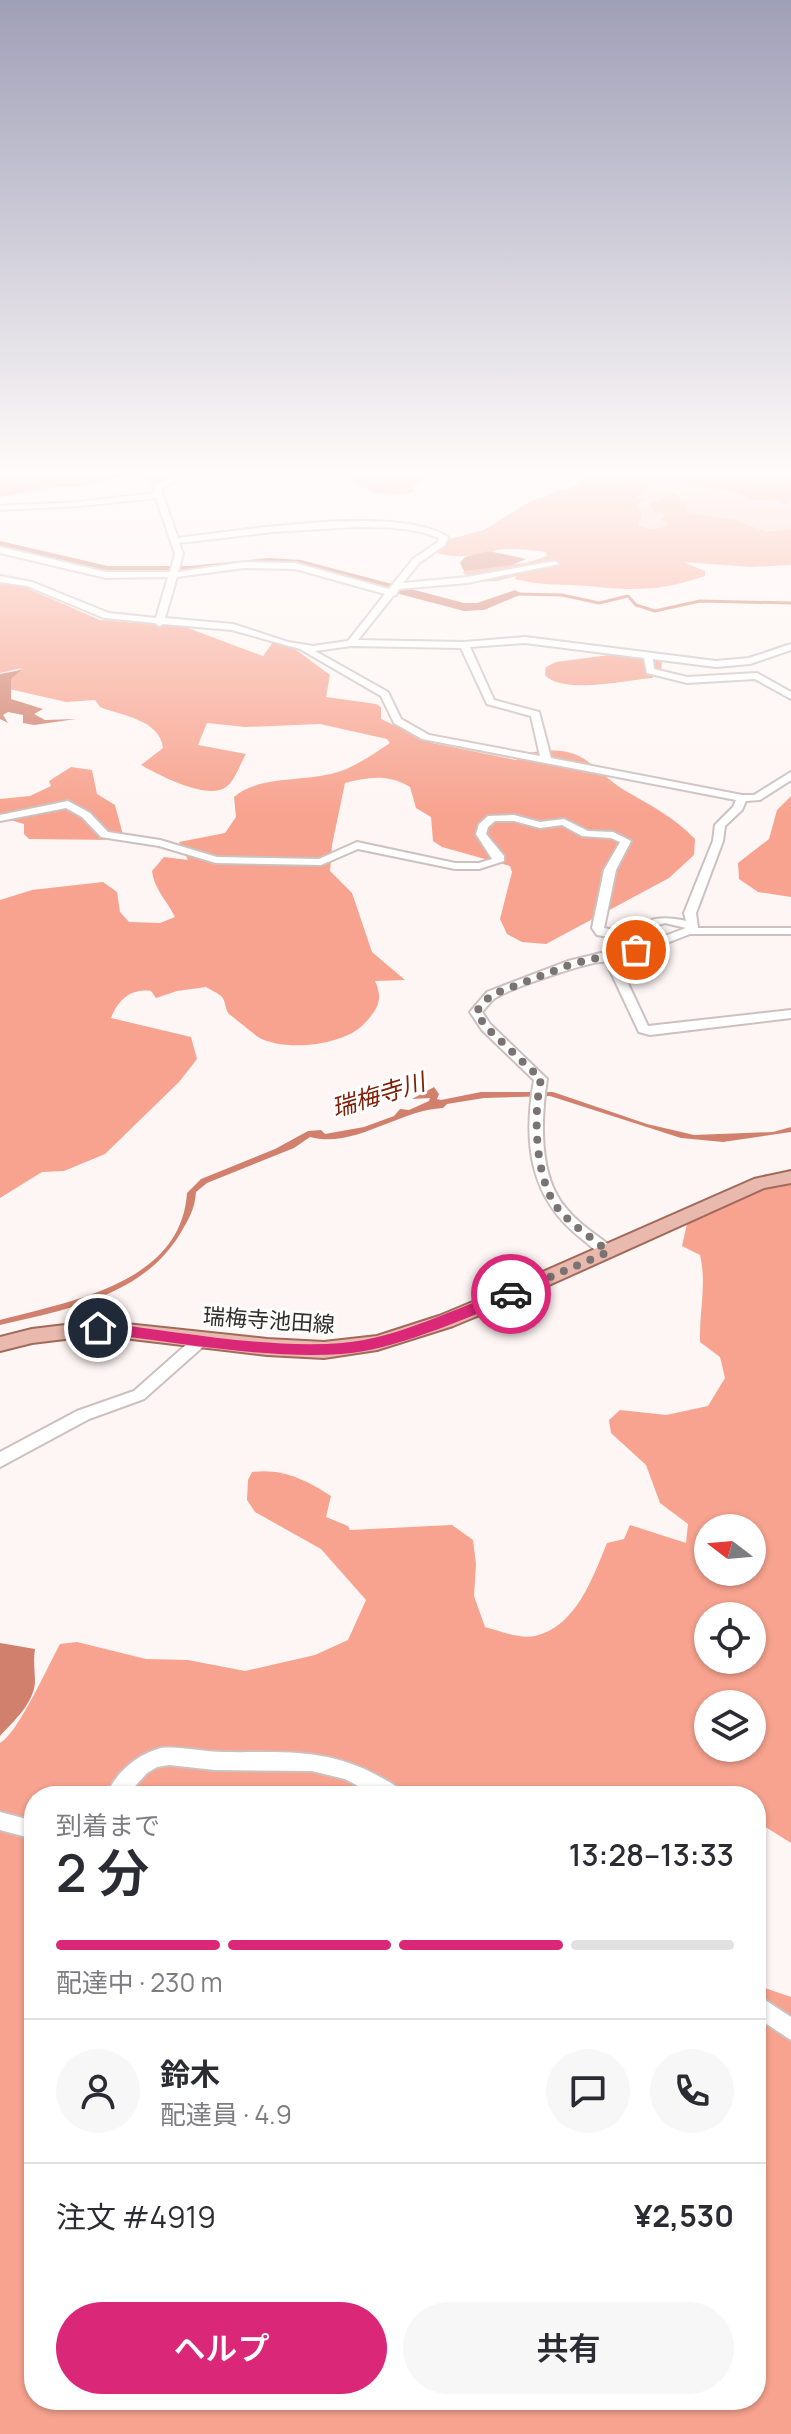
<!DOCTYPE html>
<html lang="ja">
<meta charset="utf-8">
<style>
:root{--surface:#fff;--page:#f7f7f7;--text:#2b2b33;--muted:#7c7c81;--line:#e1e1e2;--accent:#db2777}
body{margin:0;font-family:Manrope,"Noto Sans JP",sans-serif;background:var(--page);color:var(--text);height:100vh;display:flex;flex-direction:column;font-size:30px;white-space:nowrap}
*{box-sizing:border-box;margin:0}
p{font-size:26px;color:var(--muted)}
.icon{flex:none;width:44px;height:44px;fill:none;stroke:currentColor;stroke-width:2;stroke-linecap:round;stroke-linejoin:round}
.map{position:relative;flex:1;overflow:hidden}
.drawer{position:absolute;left:24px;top:1786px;width:742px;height:624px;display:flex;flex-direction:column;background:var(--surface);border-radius:32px;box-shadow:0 2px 6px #0004}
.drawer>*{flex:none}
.needle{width:52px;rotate:286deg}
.tools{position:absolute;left:694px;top:1514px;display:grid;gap:16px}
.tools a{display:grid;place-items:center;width:72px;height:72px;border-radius:50%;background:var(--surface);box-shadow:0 2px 6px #0004;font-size:40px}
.pin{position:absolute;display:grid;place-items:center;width:68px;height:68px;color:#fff;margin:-34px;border:4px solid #fff;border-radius:50%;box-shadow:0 2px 8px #0007}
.courier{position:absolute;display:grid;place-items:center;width:80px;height:80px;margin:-40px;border:6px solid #db2777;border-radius:50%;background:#fff;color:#222;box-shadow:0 2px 10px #0007}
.summary em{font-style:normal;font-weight:600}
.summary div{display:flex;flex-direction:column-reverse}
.summary{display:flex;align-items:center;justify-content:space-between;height:136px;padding:0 32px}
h1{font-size:52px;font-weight:600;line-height:60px}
.bar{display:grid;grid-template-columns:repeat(4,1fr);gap:12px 8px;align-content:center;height:96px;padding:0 32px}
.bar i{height:10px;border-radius:6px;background:var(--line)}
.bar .on{background:var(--accent)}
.bar p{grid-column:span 4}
.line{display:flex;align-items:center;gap:20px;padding:0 32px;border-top:2px solid var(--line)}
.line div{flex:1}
.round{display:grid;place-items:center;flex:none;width:84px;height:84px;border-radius:42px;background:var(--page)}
.button{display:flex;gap:16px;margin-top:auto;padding:16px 32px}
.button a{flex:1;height:92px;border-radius:48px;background:var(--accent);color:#fff;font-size:32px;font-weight:600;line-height:92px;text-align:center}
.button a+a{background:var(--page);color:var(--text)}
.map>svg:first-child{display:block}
.green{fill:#f9c9bd}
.forest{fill:#f7a38f;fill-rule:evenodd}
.water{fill:#d1806d}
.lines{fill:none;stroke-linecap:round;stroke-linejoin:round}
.stream{stroke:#d1806d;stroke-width:3}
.river{fill:#d1806d;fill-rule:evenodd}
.minor-casing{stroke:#ccc1be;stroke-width:4}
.major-casing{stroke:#a06a5c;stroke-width:4}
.minor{fill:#fff;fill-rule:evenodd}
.major{fill:#eab9ad;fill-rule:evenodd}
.route{fill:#db2777}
.done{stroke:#797371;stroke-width:8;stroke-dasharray:0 14.4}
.labels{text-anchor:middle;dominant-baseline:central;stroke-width:6;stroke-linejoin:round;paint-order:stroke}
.street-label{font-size:22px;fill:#312d2b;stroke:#fff}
.water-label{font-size:24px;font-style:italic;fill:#802008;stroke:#fff}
</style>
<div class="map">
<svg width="791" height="2434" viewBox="0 0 791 2434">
<rect width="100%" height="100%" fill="#fef6f4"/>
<path class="green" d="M622,475h169v69l-199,-14z"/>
<path class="forest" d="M0,475h181l-20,6 -8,7 -10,-12h-16l-50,11h-23l-54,10z
M361,475h70l-19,12 3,4c-15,8 -49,3 -62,-10z
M591,475h49l10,7v8l-14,6v3h11l-11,5 6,12 -4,9c11,6 20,5 31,-1l-8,-5 4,-5 -12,-3 -3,-7 23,-10 7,3 9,12 -3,4 50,7 30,12 25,-3v36l-40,2 -68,-5 22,9v5c-44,15 -70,15 -116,10 -26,-2 -47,0 -74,-7l1,-3 -19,5 -31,1 1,-5 -4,-4 2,-4 61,-6 21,-7 -1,-4c-14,-2 -39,-5 -52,-1 -22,6 -42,8 -64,0l16,-11 38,-10 47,-29 45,-16z
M678,475h105l1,4 7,2v20l-7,4 -3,-4 -32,-2 -13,-8 -51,-7z
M0,582l22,4 78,34 85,7 78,29 11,-15 17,5 39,29 -4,22 50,7 5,3v12l51,24 84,17c8,-8 16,-8 28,-9 42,-4 48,19 80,39 26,15 50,27 71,49l-1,16 -25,23 -123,66 -24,-2 -15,-8 -7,-15 12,-47 -2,-6 -68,-19 -9,-6 -2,-24 -15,-9 -6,-21c-22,-13 -40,-10 -65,-4l-13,62 -2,26 22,22 20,59 33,28 -30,1c9,19 2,29 -11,43 -21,22 -80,28 -106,13 -4,-3 -25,-20 -29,-23 -4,-4 -3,-12 -7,-17 -4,-4 -11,-7 -16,-10l-29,4 -21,7 -5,-7c-20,-3 -33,9 -40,27l80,19 6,22 -18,23 -74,72 -41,17 -22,1 -42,26v-298l32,-10 71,-8 14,10 3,20 9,10 31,1 15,-6c-8,-17 -20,-26 -23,-46l12,-14 24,3 -9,-18 46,-9 11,-16 -2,-20c26,-23 74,-14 107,-26 17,-6 34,-18 49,-28l-3,-4 -67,-15 -75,3 -38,-4 -9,22 48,9c-6,10 -11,27 -20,33 -18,14 -67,-12 -85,-22l22,-17c-3,-28 -40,-32 -63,-41l-5,-7 -29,2 -61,-14 4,-13 13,-7 -22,5z
M624,653l34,5 4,5 -1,6 -9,9c-25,2 -89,17 -107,-3l1,-8 10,-5z
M71,767l21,3 5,24 18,11 8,30 -10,5 -84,-1 -5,-5v-10l-24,-7v-18l30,-3 21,-10 -2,-5z
M791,796v101l-33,-5 -19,-13 -1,-16 31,-24 8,-29z
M791,1173v670l-35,-22v-25h-722v604h722v-415l35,12v437h-791v-691c17,-8 49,-79 60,-99l17,-2 69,17 42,1 57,11 70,-16 33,-15 18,-40 -45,-51 -66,-37 -8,-12 1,-20 4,-8c31,-4 54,8 79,24l-5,21 22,9 2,4 102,-5 21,15 3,24 -2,32 11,31c15,4 34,12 50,9 41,-9 58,-59 72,-93l17,-4 6,-14 56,18 2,-19 -28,-21 -14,-38 -35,-32 -2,-13 11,-10 46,5 42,-9 17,-28 -5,-21 -20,-15c-1,-30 7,-58 0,-87l-18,-9 5,-22 78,-50zM708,1528h44v44h-44zM708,1616h44v44h-44zM708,1704h44v44h-44z"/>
<path class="water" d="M489,551l37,8 -14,6 -48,6 -4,-8 5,-6z
M21,670l-10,9v20l32,10 -9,5 11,6 31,-1 -42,6 -11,-2v-8l-15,-3 -5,3 5,8 -8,-4v-45z
M434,1087l5,7 -2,5 4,1 40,-8h72l94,32 47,11 79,-3 18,-5v5l-68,10 -42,-4 -131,-42 -66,2 -37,6 -4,4c-44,2 -89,41 -133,29l-16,11 -87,35 -11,9c-1,14 -5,23 -12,35 -36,68 -115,82 -184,98v-5c70,-19 181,-36 187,-127l14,-14 74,-30 33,-18 13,-1 4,4 39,-7 30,-11 6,-7 9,1 20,-9 1,-3 -18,1z
M0,1643l35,6c-2,12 0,22 0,33 -1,21 -22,40 -35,54z"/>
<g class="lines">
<path class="stream" d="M515,594l47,1 37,8 29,-7 8,9 19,6 45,-10 91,2"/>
<path class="river" d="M0,541l108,25h82l79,-8 32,2 163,43h13l38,-13 7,4 -38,16 -20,1 -163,-43 -32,-2 -79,8h-82l-108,-25z"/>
<defs>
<path id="minor" d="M179,475h11l-20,8 -9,7 17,48c62,-7 220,-34 270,-1l-3,8 -26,18 -16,20 64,-6 88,-16 4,3 -92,19 -68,6 -3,6 -3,1 -35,44 106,2 61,-5 191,24 33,-3 42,-14v6l-41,14 -34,3 -63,-8 1,10 33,8 70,-4 34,19v7l-36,-20 -68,4 -40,-10 -3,-15 -119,-15 -55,4 24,53 45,12 12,46 191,37h12l37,-23v8l-31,20 -14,1 -4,9 -17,16 -2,15 -27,72 2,15h93v6h-101l-72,28 30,64 143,-16v8l-141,17 -11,-3 -33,-70c-12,-3 -98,27 -111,36 -4,3 -9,10 -13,14l8,12 57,55c-6,39 -9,96 18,128 13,17 32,28 48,41l2,4 -2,4c-12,2 -22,-10 -31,-17 -53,-41 -59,-97 -48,-159l-52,-50 -12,-18 17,-20 81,-31 33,-8 10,3 75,-28 -21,-5 -14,4 -25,13 -29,-5 -5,-7 12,-58 16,-28 -9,-4 -29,-2 -20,-11 -22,3 -26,-7h-19l-7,6 -2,7 18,22v5l-25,8h-24l-97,-20 -37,16 -105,-2 -57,-17 -58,-9 -19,-20 -16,-9 -66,13v-6l68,-14 22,12 18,19 52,8 57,17 102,2 38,-17 98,21h24l13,-4 -16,-25 3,-10 9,-8 26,-1 26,7 24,-3 24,12 25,1 18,9 -15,29 -12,58 20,4c24,-13 35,-17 62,-11l-2,-8 29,-72 2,-16 18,-18 3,-7 -314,-61 -28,-16 -13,-27 -81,-47 -68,-19 -69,-6 -4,2 -4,-3 -51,-5 -77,-32 -27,-4v-6l32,6 77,31 47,5 12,-41 -62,1 -106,-25v-6l106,25h64l5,-18 -19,-56 -76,8 -80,4v-4l80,-4 74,-9v-6l10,-8zM355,527c30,0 57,0 84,11l-1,4 -25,17 -24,30 -94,-26 -51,-1 -66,10 5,-18 -4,-11 94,-11zM244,568l51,1 90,25 -37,47 -35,5 -25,-4 -55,-18 -68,-6 12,-41zM351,646l110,2 26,56 44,12 9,40 -111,-21 -28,-16 -13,-27 -73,-41z
M201,1334l5,2 3,4 -3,4 -62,55 -55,20 -89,48v-15l77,-41 57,-20 62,-55z
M161,1748c21,-2 41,4 62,4 57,1 104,-5 157,25 9,5 19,9 23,19h-26l-32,-17 -33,-8 -97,-1 -46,-5 -12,2 -10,6 -21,23h-20c10,-24 30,-41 55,-48z
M0,1812l34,9v18l-34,-9z
M756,1994l35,23v23l-35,-23z"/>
<path id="major" d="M791,1171v12l-27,5 -246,111 -65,27 -76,24 -53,8 -57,-3 -169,-20 -66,8 -32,8v-14l32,-8 66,-8 169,18 57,3 53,-6 62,-20 65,-27 250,-110z"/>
</defs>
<use href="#minor" class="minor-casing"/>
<use href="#major" class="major-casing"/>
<use href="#minor" class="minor"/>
<use href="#major" class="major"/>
</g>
<linearGradient id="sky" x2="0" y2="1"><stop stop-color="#9f9fb7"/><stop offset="0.58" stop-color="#fffbfa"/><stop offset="1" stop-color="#fffbfa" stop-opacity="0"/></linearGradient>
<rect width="791" height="815" fill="url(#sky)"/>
<path class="route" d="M511,1289l7,5 -2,4c-50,20 -121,52 -174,56 -81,5 -165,-12 -244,-21l-7,-5 7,-6c78,9 166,27 244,21 59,-5 114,-36 169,-54z"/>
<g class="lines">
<path class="done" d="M511,1294l97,-42c-16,-15 -39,-28 -52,-46 -21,-30 -23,-92 -15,-127l-55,-52 -10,-15 15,-17 81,-31 29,-7 10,3 25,-10"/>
</g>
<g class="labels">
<g class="street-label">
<text transform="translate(269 1320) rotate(4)">瑞梅寺池田線</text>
</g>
<g class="water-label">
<text transform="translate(378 1094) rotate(-17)">瑞梅寺川</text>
</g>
</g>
</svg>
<div class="tools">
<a><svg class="needle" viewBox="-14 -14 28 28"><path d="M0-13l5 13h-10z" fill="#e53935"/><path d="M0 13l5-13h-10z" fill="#7c7c81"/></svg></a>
<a><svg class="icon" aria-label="locate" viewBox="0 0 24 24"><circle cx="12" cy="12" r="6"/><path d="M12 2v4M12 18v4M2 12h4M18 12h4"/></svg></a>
<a><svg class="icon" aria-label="layers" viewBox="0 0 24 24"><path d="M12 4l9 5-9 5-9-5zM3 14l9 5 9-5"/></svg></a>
</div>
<div class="pin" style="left:636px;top:950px;background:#ea580c"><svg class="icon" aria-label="bag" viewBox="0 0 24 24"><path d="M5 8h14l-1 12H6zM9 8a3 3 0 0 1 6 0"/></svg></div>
<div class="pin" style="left:98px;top:1328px;background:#1f2937"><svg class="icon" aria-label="home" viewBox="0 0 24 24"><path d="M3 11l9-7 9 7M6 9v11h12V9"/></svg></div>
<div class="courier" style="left:511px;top:1294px"><svg class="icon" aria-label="car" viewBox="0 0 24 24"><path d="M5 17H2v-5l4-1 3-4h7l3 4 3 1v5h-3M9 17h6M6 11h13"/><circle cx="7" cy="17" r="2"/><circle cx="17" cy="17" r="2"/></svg></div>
<section class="drawer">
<div class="summary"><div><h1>2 分</h1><p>到着まで</p></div><em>13:28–13:33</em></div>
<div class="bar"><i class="on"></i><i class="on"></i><i class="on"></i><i></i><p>配達中 · 230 m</p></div>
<div class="line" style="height:144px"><a class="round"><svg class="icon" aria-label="person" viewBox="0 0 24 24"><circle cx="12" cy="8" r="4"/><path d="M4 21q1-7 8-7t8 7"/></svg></a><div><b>鈴木</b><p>配達員 · 4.9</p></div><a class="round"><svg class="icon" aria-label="chat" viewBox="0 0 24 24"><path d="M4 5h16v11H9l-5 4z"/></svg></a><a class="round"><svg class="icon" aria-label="phone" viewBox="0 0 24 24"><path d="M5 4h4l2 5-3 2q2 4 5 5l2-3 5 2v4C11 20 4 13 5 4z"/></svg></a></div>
<div class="line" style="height:104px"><div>注文 #4919</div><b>¥2,530</b></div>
<div class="button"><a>ヘルプ</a><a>共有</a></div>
</section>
</div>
